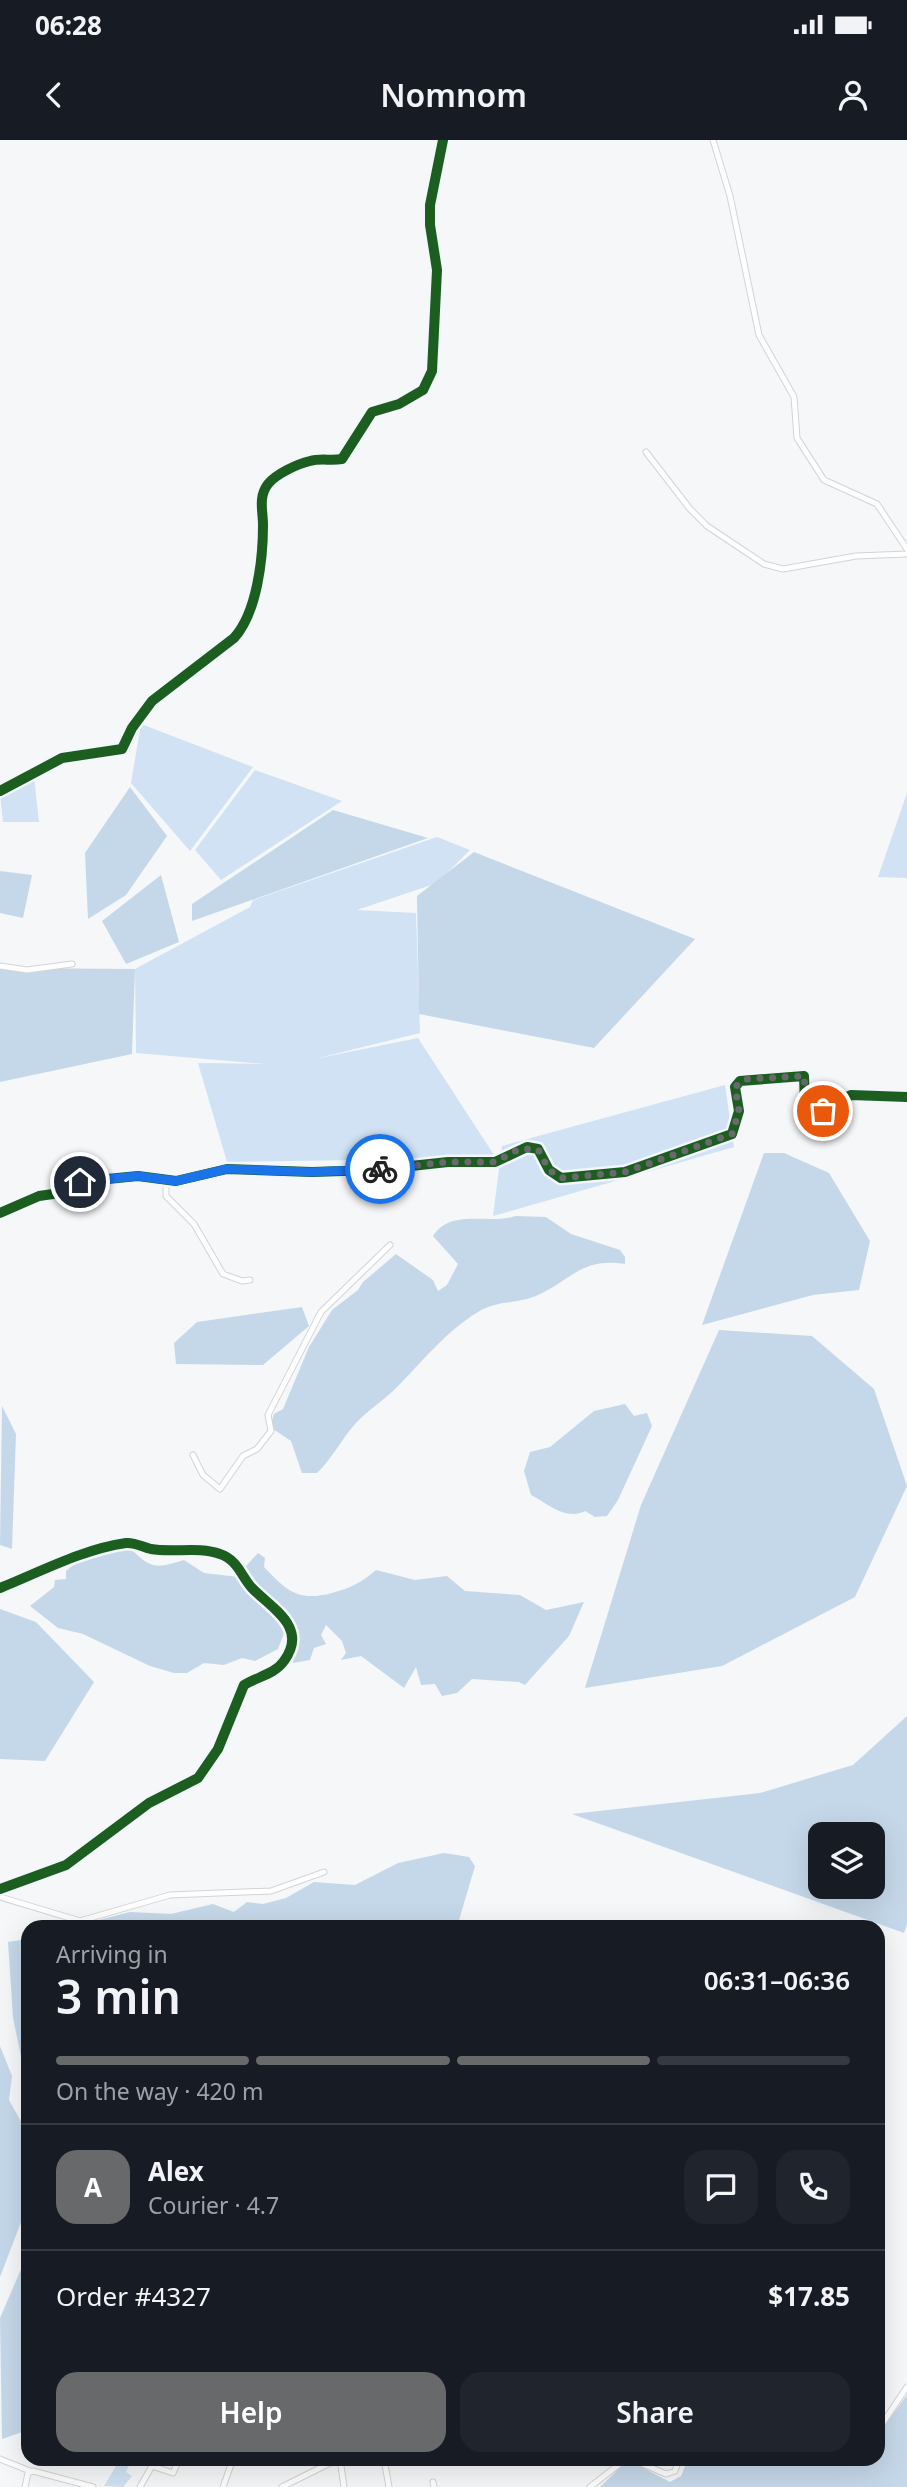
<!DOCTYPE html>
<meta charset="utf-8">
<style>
:root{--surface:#171b24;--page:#20242c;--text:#f1f3f6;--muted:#9ea1a6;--line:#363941;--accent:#67696a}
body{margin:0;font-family:"Noto Sans",sans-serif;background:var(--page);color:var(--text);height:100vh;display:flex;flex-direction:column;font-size:26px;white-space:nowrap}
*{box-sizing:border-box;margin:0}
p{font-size:23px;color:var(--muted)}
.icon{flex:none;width:38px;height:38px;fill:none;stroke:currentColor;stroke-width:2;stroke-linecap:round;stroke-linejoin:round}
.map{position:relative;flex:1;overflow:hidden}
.side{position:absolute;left:21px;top:1780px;width:864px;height:546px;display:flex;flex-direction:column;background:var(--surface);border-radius:21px;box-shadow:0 7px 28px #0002}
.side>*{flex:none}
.fabs{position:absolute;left:808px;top:1682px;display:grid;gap:14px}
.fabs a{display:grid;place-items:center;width:77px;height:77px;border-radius:14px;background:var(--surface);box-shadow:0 7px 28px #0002;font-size:35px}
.pin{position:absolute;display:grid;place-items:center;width:60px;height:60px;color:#fff;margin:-30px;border:4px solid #fff;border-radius:50%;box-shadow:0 2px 7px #0007}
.courier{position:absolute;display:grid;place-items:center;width:70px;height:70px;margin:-35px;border:5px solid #1a73e8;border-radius:50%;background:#fff;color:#222;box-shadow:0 2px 9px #0007}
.summary em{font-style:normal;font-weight:600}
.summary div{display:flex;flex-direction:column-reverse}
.summary{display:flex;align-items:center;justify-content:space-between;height:119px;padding:0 35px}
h1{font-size:46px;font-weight:600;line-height:52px}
.bar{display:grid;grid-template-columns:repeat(4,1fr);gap:10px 7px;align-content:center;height:84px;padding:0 35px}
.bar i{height:9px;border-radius:5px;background:var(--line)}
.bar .on{background:var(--accent)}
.bar p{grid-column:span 4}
.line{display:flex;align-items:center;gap:18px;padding:0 35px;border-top:2px solid var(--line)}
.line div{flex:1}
.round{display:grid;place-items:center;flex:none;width:74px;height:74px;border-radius:21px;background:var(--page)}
.primary-button{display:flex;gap:14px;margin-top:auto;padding:14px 35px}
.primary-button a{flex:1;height:80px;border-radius:21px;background:var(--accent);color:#fff;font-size:28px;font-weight:600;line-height:80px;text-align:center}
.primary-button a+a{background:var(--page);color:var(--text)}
.status{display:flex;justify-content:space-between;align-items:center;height:49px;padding:0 35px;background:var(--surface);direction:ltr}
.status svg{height:19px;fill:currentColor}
header{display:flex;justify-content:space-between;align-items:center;height:91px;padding:0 35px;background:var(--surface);font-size:32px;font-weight:600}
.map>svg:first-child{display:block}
.green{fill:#d0e2f3}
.forest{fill:#c5d8e9;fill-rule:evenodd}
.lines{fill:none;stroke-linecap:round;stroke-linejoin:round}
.minor-casing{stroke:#d2d4d6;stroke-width:7}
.minor{stroke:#fefefe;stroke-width:5}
.cycleway-casing{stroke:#f3f7fb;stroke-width:15}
.cycleway{stroke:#1b5e20;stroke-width:10}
.done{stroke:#67696a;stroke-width:7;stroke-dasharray:0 12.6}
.route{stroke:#1a73e8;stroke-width:9}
</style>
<div class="status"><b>06:28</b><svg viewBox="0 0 49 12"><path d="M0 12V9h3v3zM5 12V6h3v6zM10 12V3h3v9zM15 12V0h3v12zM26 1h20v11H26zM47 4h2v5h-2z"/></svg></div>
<header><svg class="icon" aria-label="back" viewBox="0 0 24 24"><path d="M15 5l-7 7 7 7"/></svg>Nomnom<svg class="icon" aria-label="person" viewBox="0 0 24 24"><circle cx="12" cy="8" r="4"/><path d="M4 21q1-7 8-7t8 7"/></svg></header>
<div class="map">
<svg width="907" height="2347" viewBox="0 0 907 2347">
<rect width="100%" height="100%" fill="#f5f7f9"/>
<path class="green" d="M141,584l112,43 -63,84 -59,-68z
M255,630l87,31 -121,79 -26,-30z
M34,636l5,46h-36l-3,-28z
M907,653v85l-29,-1z
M437,697l33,13 -33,33 -80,27 59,3 4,120 -106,26 104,-21 78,120 -269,4 -29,-99 68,1 -130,-11 -1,-84 115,-62 3,-7z
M725,945l9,62 -241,69 9,-70z
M132,2319l-6,13 6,4 -9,11 -19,-1 12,-20 -22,-7z"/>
<path class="forest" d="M130,647l37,49 -41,59 -38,24 -3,-66z
M333,670l95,28 -236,83v-17z
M474,712l221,87 -101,109 -175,-34 -2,-118z
M0,731l32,4 -9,43 -23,-5z
M161,735l18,67 -53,22 -24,-43z
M0,828l135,1 -3,85 -132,28z
M764,1013h20l45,20 41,68 -11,49 -46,5 -111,30z
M516,1076l30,1 25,17 49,16 5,7v7c-43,-7 -52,15 -87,31 -19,9 -41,5 -60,17 -33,20 -55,49 -82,76 -12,12 -28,22 -40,35 -15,16 -23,35 -39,50h-15l-11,-32 -21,-14 4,-13 9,-5 26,-62 23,-37 26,-20 5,-8 33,-28 37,26 5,11 9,-6 11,-21 -25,-28c18,-28 55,-11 83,-20z
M302,1167l7,19 -46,39 -87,-1 -2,-21 23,-21z
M719,1190l93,6 62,53 33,97 -52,111 -133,69 -137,22 56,-183z
M625,1264l9,12 13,-3 5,13 -34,74 -11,16 -12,1 -10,-6c-20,10 -36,-7 -54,-16l-7,-24 6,-19 20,-5 44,-36z
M2,1266l14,28 -4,115 -12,-4z
M131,1409c21,21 26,19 53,11l20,13 35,4 12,17 17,7 16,32 -6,16 -23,12 -13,-3 -18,7 -20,-2 -17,10h-13l-24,-7 -67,-32 -25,-6 -28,-22 24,-19 1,-7 11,-1v-8c18,-16 41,-21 65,-22z
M258,1413l7,5 -1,9c23,24 34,35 68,26 18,-5 29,-10 44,-23l39,10 32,-4 18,15 55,4 26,15 38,-8 -15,34 -44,49 -6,-3 -47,-3 -15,14 -15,3 -7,-12 -14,1 -5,-18 -12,21 -43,-32 -20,4 5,-7 -4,-12 -16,-16 -5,10 5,9 -12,4 -4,12 -17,3 1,-32 -10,-19 -33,-27 -6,-18z
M0,1469l36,13 58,60 -49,79 -45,-2z
M907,1576v208l-3,9 -332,-119 188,-21 93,-28zM821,1694h52v52h-52z
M444,1713l25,4 6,9 -18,61h-385l58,-15 41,2 42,-10 21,8 13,-10 16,2 23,-6 28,-16 41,3 43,-22z
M28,1799v153l-15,-75 -5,-75z
M0,1906l12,30 -3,24 19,34v70l-28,73z
M28,2113v177l-26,9 -2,-121z
M907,2255v92h-307l28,-27 42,22 11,-6 7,-17h190l1,-26z"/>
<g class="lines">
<defs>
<path id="minor" d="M713,0l17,56 29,139 35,62 3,41 27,42 53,24 30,45
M646,312l44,57 17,17 57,38 19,5 73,-13 51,-2
M0,651l62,-33 60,-9 10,-21 20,-27 82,-63c23,-25 29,-79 29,-113 0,-14 -5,-28 5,-41 8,-10 29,-20 42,-23 10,-3 21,0 32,-2l30,-47 27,-8 24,-14 9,-19 5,-101 -7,-45v-20l13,-65
M0,826l27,4 45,-6
M166,1040v16l28,28 29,50 19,7 8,-1
M0,1073l39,-17 21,-3 20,-11 17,-2 41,-4 38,5 51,-12 85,3 62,-2 74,-8h47l32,-15 11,2 11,21 12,8 64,-6 107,-38 7,-23 -4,-24 5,-6 64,-5 1,29 8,9 38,-19 56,2
M193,1315l10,20 17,14 23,-33 14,-7 14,-18 -3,-16 53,-103 69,-67
M0,1448c40,-16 83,-39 126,-45 8,-1 17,4 25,6 22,4 48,-3 69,5 18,6 21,22 32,34 19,20 57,39 32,73 -9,13 -27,16 -40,24l-26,64 -20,29 -49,25 -83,62 -66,24
M0,1757l80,24 90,-26 101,-4 53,-19
M878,2290l29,-43
M0,2319l30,12
M340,2319l4,28
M384,2319l5,28
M631,2319l35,15 9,-3 4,-12
M433,2342l1,5
M25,2347l3,-14 5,-2 60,16
M140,2347l12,-21 21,7 6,-14
M223,2347l10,-28
M282,2347l56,-28
M590,2347l36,-28"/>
</defs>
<use href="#minor" class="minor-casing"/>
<use href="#minor" class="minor"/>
<defs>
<path id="cycleway" d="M0,651l62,-33 60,-9 10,-21 20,-27 82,-63c23,-25 29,-79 29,-113 0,-14 -5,-28 5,-41 8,-10 29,-20 42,-23 10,-3 21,0 32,-2l30,-47 27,-8 24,-14 9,-19 5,-101 -7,-45v-20l13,-65
M0,1073l39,-17 21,-3 20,-11 17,-2 41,-4 38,5 51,-12 85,3 62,-2 74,-8h47l32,-15 11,2 11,21 12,8 64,-6 107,-38 7,-23 -4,-24 5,-6 64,-5 1,29 8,9 38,-19 56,2
M0,1448c40,-16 83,-39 126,-45 8,-1 17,4 25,6 22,4 48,-3 69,5 18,6 21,22 32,34 19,20 57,39 32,73 -9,13 -27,16 -40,24l-26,64 -20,29 -49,25 -83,62 -66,24"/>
</defs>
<use href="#cycleway" class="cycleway-casing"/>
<use href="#cycleway" class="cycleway"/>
</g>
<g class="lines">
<path class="done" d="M380,1029l68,-7h47l24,-13h19l11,21 12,8 64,-6 107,-38 7,-23 -4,-24 11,-8 58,-3 3,34 6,4 10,-3"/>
<path class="route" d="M80,1042l58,-6 38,5 51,-12 85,3 68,-3"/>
</g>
</svg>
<div class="fabs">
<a><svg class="icon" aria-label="layers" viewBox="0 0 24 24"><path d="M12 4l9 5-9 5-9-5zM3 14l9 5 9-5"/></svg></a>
</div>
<div class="pin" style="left:823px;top:971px;background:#ea580c"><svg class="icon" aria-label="bag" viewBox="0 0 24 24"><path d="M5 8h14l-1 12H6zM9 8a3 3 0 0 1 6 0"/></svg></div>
<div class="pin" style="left:80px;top:1042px;background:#1f2937"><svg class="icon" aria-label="home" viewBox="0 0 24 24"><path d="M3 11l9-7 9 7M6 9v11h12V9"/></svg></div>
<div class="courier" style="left:380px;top:1029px"><svg class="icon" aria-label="bike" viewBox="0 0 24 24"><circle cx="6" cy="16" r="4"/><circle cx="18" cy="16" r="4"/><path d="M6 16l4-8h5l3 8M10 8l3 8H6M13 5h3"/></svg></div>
<section class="side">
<div class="summary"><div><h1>3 min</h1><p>Arriving in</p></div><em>06:31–06:36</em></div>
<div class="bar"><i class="on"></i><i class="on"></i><i class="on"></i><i></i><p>On the way · 420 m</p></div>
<div class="line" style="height:126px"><b class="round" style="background:var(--accent);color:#fff">A</b><div><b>Alex</b><p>Courier · 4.7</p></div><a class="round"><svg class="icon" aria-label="chat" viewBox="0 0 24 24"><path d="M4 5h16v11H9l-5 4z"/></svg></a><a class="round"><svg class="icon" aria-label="phone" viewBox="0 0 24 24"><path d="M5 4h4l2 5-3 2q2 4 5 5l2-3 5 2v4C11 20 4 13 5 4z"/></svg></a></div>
<div class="line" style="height:91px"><div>Order #4327</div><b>$17.85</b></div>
<div class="primary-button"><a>Help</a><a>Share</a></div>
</section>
</div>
